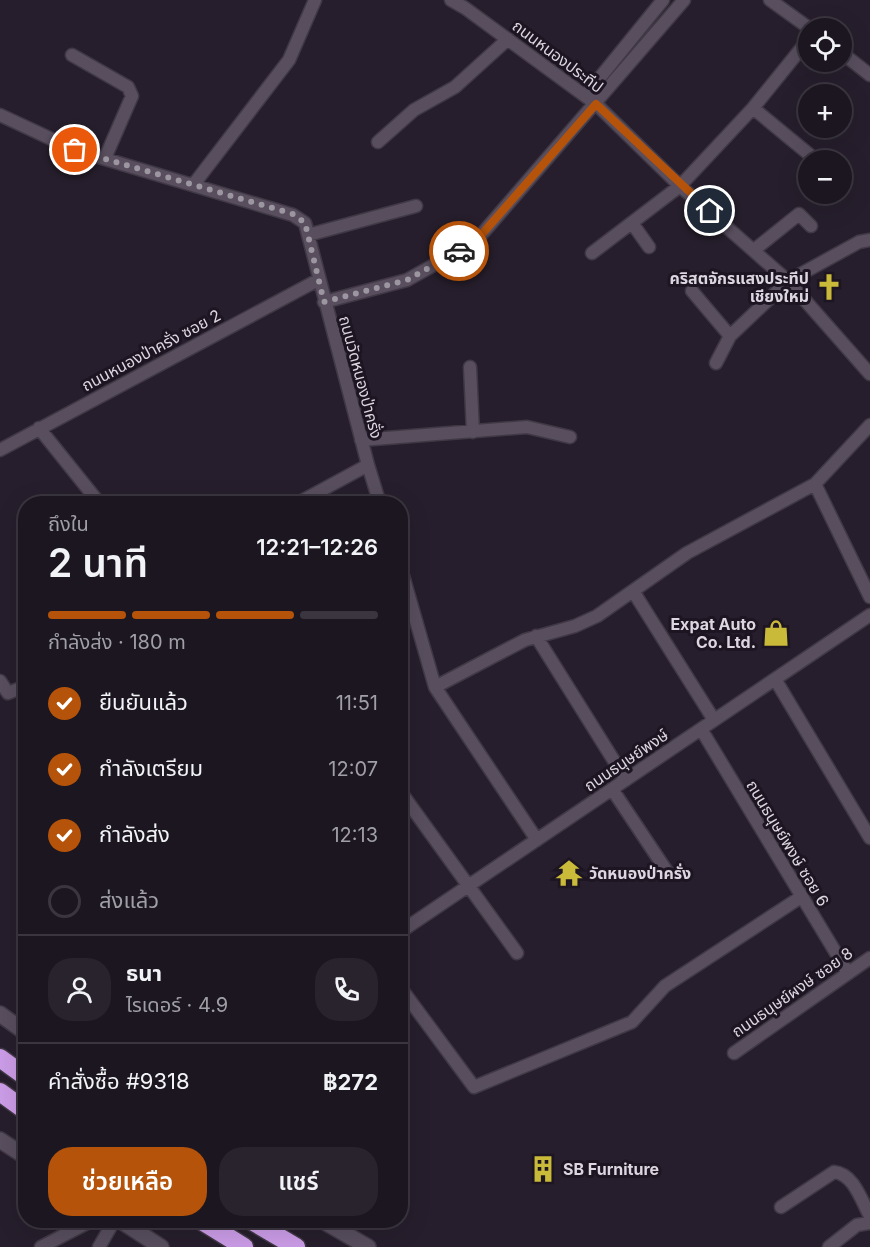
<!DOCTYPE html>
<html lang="th">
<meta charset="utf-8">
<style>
:root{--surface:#1c1621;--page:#29232e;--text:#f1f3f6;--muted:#a09fa5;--line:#3a353f;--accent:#b45309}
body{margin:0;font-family:Inter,"Noto Sans Thai",sans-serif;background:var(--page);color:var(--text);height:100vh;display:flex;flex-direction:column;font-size:22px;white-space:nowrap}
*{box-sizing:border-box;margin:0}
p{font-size:20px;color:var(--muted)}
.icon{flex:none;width:33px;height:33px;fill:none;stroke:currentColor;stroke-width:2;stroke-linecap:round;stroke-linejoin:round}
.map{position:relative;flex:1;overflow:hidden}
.sheet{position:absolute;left:18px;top:496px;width:390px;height:732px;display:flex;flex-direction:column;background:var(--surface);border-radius:24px;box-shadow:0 6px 24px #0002,0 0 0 2px var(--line)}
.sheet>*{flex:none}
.fabs{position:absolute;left:798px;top:18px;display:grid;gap:12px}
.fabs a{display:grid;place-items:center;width:54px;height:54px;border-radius:50%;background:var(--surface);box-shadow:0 6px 24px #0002,0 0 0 2px var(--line);font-size:30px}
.pin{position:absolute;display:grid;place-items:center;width:51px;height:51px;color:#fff;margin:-26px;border:3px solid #fff;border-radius:50%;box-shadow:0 2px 6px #0007}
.courier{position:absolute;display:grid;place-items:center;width:60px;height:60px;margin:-30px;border:4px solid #b45309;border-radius:50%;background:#fff;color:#222;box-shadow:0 2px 8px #0007}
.head em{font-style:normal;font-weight:600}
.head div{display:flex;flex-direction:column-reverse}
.head{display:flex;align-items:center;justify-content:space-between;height:102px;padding:0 30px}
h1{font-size:39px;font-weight:600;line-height:45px}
.bar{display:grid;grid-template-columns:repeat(4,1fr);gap:9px 6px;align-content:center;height:72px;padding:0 30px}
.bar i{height:8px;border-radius:4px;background:var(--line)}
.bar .active{background:var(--accent)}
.bar p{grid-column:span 4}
.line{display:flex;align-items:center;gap:15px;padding:0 30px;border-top:2px solid var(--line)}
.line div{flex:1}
.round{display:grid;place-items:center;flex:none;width:63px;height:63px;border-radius:24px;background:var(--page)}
ol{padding:0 30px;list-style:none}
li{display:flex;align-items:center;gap:18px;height:66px}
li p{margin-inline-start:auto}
li .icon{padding:6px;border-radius:50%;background:var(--accent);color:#fff;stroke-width:4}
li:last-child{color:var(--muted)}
li i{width:33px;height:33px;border:3px solid var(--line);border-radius:50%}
.action{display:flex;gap:12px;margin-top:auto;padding:12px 30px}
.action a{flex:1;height:69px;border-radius:24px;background:var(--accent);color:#fff;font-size:24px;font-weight:600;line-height:69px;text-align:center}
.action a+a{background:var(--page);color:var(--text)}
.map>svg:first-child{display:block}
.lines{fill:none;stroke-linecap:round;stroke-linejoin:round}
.street-casing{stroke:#403945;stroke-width:15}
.secondary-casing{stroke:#403945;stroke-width:18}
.highway-casing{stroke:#403945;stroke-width:21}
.street{stroke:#584e5e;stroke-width:12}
.secondary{stroke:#584e5e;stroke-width:15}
.highway{stroke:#cb9ce7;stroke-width:18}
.done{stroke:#9c96a0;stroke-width:6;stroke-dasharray:0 10.8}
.route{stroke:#b45309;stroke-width:8}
.labels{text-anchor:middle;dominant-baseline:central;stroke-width:6;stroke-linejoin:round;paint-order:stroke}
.street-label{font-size:16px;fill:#dbd6df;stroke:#1d1522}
.poi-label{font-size:16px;font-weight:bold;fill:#dbd6df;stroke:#1d1522;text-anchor:end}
</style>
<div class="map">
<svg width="870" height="1247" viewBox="0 0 870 1247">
<rect width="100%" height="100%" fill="#261e2c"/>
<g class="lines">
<defs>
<path id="street" d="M451,0l14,8 131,96 84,82 108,95 82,93
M770,0l39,28
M842,53l28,22
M72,55l56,32 4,9 -27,62
M585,96l78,-96
M753,108l63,52
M0,115l75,35 218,65 12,8 63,242 12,39
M378,142l36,-32 41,-23 53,-48
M842,182l3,2
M194,184l95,-124 26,-60
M632,223l17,24
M308,235l108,-29
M754,250l45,-36 12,12
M592,253l88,-67 73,-78 55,-68
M692,291l38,45
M324,302l83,-22 68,-38 209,-242
M716,363l14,-27 58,-55 71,-39 11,-2
M470,367l3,65
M39,428l61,76
M361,440l166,-13 43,10
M0,450l318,-170
M815,484l55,113
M296,504l72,-39
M400,565l35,122 102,153
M633,591l81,129
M536,636l90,144
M775,679l95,159
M0,681l8,12 18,-7
M435,687l90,-47 50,-14 22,-10 90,-63 128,-69 55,-59
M701,729l147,244
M612,789l56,84
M400,791l117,162
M400,932l470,-317
M400,987l74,100 158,-65 33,-36 136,-89
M734,1053l136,-95
M781,1207l53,-35c20,2 27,28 36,44
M41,1247l50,-26
M99,1247l15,-26
M829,1247l28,-22 13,-2"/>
<path id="secondary" d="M0,1014l26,19
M0,1140l26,17
M121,1221l40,26
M323,1221l45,26"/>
<path id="highway" d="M0,1058l26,19
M0,1092l26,19
M202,1221l42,26
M252,1221l44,26"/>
</defs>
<use href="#street" class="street-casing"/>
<use href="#secondary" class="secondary-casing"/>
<use href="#highway" class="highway-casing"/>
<use href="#street" class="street"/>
<use href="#secondary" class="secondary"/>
<use href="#highway" class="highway"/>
</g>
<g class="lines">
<path class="done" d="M75,150l218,64 12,9 19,79 83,-22 52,-29"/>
<path class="route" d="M459,251l16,-9 121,-138 114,107"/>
</g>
<defs>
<symbol id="church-bare" viewBox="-9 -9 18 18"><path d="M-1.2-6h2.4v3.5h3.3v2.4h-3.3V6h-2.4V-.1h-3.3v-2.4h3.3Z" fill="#caba3a" stroke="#1d1522" stroke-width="2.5" paint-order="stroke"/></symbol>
<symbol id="shop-bare" viewBox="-9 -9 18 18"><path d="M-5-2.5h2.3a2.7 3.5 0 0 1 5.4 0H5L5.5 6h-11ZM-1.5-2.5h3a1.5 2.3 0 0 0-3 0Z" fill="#caba3a" stroke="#1d1522" stroke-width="2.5" paint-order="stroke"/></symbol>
<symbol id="temple-bare" viewBox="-9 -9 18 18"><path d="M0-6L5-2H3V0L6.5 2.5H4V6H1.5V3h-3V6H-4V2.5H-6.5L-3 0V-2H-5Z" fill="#caba3a" stroke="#1d1522" stroke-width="2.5" paint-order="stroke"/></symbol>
<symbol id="building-bare" viewBox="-9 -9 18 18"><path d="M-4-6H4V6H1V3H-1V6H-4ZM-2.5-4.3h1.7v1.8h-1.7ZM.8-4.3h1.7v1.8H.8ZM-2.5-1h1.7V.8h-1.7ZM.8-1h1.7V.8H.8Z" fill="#caba3a" stroke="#1d1522" stroke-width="2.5" paint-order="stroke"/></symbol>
</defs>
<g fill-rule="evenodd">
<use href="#church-bare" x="810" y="268" width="38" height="38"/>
<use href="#shop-bare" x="757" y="614" width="38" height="38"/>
<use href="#temple-bare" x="550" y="854" width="38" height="38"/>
<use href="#building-bare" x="524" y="1150" width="38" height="38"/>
</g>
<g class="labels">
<g class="street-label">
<text transform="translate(558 56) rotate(37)">ถนนหนองประทีป</text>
<text transform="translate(151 350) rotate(-28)">ถนนหนองป่าครั่ง ซอย 2</text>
<text transform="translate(361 377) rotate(75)">ถนนวัดหนองป่าครั่ง</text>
<text transform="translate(626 760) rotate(-34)">ถนนธนุษย์พงษ์</text>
<text transform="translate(788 843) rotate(59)">ถนนธนุษย์พงษ์ ซอย 6</text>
<text transform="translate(792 992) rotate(-35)">ถนนธนุษย์ผงษ์ ซอย 8</text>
</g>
<g class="poi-label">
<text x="809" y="278">คริสตจักรแสงประทีป<tspan x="809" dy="18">เชียงใหม่</tspan></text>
<text x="756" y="624">Expat Auto<tspan x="756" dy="18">Co. Ltd.</tspan></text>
<text x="589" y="873" text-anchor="start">วัดหนองป่าครั่ง</text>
<text x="563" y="1169" text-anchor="start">SB Furniture</text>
</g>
</g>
</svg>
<div class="fabs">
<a><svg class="icon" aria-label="locate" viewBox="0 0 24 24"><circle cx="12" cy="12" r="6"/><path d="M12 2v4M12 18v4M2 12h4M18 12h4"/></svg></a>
<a>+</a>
<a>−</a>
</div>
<div class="pin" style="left:75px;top:150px;background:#ea580c"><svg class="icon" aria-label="bag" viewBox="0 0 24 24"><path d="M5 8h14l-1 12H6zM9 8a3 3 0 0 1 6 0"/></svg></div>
<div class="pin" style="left:710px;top:211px;background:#1f2937"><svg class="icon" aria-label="home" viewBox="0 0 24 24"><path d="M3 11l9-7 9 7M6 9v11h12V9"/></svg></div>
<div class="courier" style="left:459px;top:251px"><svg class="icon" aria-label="car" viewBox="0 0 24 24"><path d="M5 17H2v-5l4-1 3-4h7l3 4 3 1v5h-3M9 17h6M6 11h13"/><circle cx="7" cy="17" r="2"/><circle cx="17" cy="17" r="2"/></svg></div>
<section class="sheet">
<div class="head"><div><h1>2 นาที</h1><p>ถึงใน</p></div><em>12:21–12:26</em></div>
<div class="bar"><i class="active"></i><i class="active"></i><i class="active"></i><i></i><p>กำลังส่ง · 180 m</p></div>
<ol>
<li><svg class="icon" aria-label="check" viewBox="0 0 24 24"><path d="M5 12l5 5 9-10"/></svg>ยืนยันแล้ว<p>11:51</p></li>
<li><svg class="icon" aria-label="check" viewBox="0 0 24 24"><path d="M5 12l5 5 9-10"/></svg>กำลังเตรียม<p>12:07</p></li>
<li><svg class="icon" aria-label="check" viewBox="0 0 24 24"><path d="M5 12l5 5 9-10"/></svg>กำลังส่ง<p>12:13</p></li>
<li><i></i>ส่งแล้ว</li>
</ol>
<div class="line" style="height:108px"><a class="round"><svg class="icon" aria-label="person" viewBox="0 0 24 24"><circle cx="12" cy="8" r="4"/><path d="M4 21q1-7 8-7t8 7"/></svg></a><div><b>ธนา</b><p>ไรเดอร์ · 4.9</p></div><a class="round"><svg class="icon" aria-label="phone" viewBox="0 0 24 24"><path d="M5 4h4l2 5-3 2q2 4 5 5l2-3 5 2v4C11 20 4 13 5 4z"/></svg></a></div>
<div class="line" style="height:78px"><div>คำสั่งซื้อ #9318</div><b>฿272</b></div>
<div class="action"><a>ช่วยเหลือ</a><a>แชร์</a></div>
</section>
</div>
